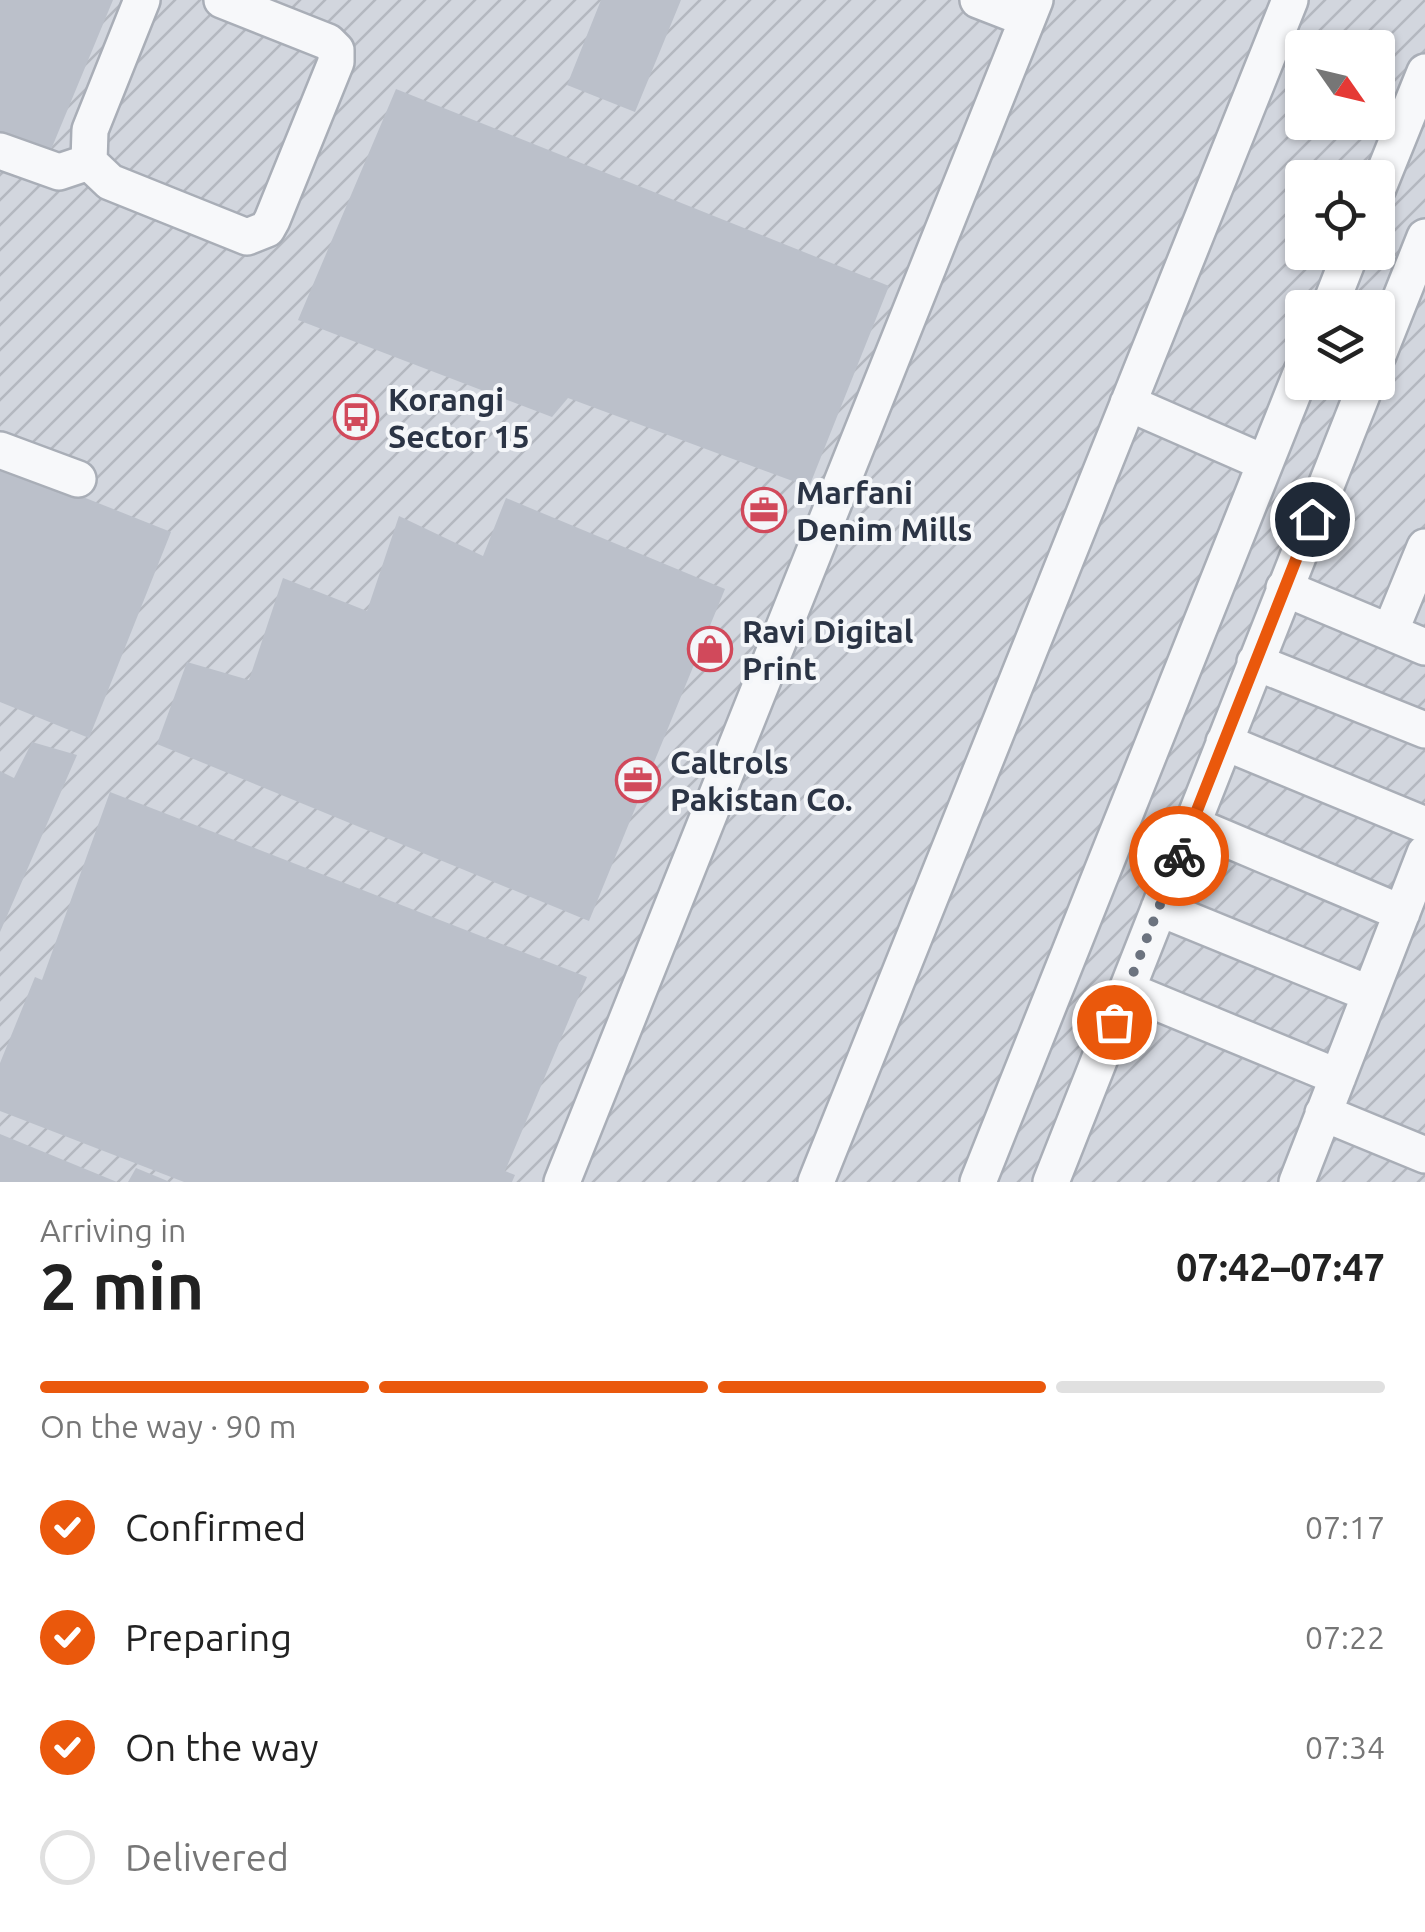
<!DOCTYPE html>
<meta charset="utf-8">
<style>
:root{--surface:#fff;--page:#f2f2f2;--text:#222;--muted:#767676;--line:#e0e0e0;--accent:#ea580c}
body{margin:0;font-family:Ubuntu,sans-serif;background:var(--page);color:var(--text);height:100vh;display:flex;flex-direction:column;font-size:38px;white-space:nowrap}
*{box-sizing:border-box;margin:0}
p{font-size:32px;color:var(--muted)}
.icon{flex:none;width:55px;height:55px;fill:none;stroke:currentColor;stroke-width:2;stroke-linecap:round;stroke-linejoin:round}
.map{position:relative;height:1182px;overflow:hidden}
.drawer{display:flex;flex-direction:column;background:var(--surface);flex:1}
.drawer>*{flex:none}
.needle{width:65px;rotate:124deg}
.controls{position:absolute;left:1285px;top:30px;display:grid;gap:20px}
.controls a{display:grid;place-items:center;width:110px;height:110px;border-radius:10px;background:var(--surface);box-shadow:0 2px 8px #0004;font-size:50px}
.pin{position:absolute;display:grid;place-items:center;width:85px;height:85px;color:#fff;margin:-42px;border:5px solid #fff;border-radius:50%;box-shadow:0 2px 10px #0007}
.courier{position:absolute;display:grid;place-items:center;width:100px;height:100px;margin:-50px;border:8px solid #ea580c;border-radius:50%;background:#fff;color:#222;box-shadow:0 2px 12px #0007}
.summary em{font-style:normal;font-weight:700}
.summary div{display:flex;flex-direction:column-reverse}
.summary{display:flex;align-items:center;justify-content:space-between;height:170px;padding:0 40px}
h1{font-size:65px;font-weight:700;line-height:75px}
.bar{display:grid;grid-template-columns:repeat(4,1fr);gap:15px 10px;align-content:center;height:120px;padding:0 40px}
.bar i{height:12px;border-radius:8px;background:var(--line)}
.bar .active{background:var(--accent)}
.bar p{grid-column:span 4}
ol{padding:0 40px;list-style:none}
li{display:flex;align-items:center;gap:30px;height:110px}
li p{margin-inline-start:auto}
li .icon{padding:10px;border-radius:50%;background:var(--accent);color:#fff;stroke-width:4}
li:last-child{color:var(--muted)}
li i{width:55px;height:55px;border:5px solid var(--line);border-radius:50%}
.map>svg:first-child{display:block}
.industrial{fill:url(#industrial-furrows);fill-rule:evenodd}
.building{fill:#bbc0ca}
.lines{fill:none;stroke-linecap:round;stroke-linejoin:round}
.minor-casing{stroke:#a9aeb7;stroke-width:40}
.minor{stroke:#f7f8fa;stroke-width:35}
.done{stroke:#6c737f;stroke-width:10;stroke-dasharray:0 18}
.route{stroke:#ea580c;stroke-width:12}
.labels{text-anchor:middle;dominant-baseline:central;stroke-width:8;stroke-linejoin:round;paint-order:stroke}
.poi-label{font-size:32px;font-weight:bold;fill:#2b3445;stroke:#f4f6f9;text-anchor:start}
</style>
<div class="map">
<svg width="1425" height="1182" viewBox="0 0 1425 1182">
<defs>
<pattern id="industrial-furrows" width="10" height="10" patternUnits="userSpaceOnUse" patternTransform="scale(2.5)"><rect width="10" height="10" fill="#d2d6de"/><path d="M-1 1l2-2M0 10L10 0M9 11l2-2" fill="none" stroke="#b4b8c0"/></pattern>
</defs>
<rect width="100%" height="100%" fill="#e4e7ec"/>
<path class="industrial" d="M0,0h1425v1182h-1425zM1302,48h76v74h-76zM1302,178h76v74h-76zM1302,308h76v74h-76z"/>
<path class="building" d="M0,0h113l-70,169 -43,-18z
M601,0h80l-46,112 -68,-27z
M396,89l493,197 -80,201 -241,-89 -16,19 -254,-97z
M0,464l171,68 -82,206 -89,-36z
M506,498l219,91 -136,332 -432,-177 30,-82 62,18 34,-102 84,33 32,-95 84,40z
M32,742l45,13 -77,177v-161l14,7z
M110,792l477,185 -82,194 10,4 -3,7h-328l-184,-71v-48l35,-86 7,3z
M0,1134l117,48h-117z
M136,1168l34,14h-42z"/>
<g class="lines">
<defs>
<path id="minor" d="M142,0l-52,130 -1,32 21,20 137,55 20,-8 5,-9 64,-158v-12l-8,-8 -106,-42
M978,0l49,19
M0,151l59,21 30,-10
M1378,188l47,-116
M1329,308l22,-56
M1378,355l47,-118
M1128,403l137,60
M0,450l78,29
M1284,588l141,59
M1390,632l35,-85
M1255,662l170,68
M1224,742l201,83
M1191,824l211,89
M1159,908l211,86
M1127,990l211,87
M1323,1113l102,42
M562,1182l473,-1182
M816,1182l474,-1182
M978,1182l324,-811
M1051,1182l316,-800
M1297,1182l128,-329"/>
</defs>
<use href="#minor" class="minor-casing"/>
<use href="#minor" class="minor"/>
</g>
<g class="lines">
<path class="done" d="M1114,1022l65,-166"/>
<path class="route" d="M1179,856l133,-337"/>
</g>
<defs>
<symbol id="bus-ring" viewBox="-11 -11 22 22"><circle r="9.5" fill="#f4f6f9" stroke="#d1495b" stroke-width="1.5"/><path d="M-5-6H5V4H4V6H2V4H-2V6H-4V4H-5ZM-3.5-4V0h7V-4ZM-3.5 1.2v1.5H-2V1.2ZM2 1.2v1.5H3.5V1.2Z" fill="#d1495b"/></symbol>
<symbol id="office-ring" viewBox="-11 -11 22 22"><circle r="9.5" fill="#f4f6f9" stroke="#d1495b" stroke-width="1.5"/><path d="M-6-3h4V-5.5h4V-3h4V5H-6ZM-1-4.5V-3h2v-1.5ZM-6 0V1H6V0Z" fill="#d1495b"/></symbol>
<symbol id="shop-ring" viewBox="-11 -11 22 22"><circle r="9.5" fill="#f4f6f9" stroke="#d1495b" stroke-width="1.5"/><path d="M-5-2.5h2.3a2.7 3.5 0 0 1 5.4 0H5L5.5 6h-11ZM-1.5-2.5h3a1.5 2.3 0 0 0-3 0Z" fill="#d1495b"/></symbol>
</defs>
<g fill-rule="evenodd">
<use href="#bus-ring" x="331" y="392" width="50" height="50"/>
<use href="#office-ring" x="739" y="485" width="50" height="50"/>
<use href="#shop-ring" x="685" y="624" width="50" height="50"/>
<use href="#office-ring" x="613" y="755" width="50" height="50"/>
</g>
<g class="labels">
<g class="poi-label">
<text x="388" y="399">Korangi<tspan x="388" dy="37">Sector 15</tspan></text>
<text x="796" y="492">Marfani<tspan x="796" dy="37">Denim Mills</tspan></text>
<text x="742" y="631">Ravi Digital<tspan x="742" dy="37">Print</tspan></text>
<text x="670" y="762">Caltrols<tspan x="670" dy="37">Pakistan Co.</tspan></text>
</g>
</g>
</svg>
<div class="controls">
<a><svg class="needle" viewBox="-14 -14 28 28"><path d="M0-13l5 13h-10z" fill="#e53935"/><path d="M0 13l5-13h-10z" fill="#767676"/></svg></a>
<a><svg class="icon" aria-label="locate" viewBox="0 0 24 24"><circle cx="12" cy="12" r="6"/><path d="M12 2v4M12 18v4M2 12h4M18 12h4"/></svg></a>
<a><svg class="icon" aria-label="layers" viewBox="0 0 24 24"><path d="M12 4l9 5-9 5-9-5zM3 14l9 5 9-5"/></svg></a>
</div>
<div class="pin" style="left:1114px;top:1022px;background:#ea580c"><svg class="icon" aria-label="bag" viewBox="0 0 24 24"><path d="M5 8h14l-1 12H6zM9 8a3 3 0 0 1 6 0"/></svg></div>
<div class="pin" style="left:1312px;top:519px;background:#1f2937"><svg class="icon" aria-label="home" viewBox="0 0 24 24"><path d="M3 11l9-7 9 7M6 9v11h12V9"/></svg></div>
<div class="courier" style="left:1179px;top:856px"><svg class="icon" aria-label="bike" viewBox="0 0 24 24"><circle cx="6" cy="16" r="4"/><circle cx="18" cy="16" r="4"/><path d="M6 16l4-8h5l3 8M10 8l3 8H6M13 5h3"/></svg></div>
</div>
<section class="drawer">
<div class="summary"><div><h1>2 min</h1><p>Arriving in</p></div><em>07:42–07:47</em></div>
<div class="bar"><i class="active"></i><i class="active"></i><i class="active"></i><i></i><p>On the way · 90 m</p></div>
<ol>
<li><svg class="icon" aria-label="check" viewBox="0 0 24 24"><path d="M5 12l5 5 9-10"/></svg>Confirmed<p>07:17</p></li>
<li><svg class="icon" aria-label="check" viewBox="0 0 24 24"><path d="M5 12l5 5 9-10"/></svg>Preparing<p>07:22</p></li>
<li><svg class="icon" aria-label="check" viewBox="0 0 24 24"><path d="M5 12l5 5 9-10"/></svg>On the way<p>07:34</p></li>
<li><i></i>Delivered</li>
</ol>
</section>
